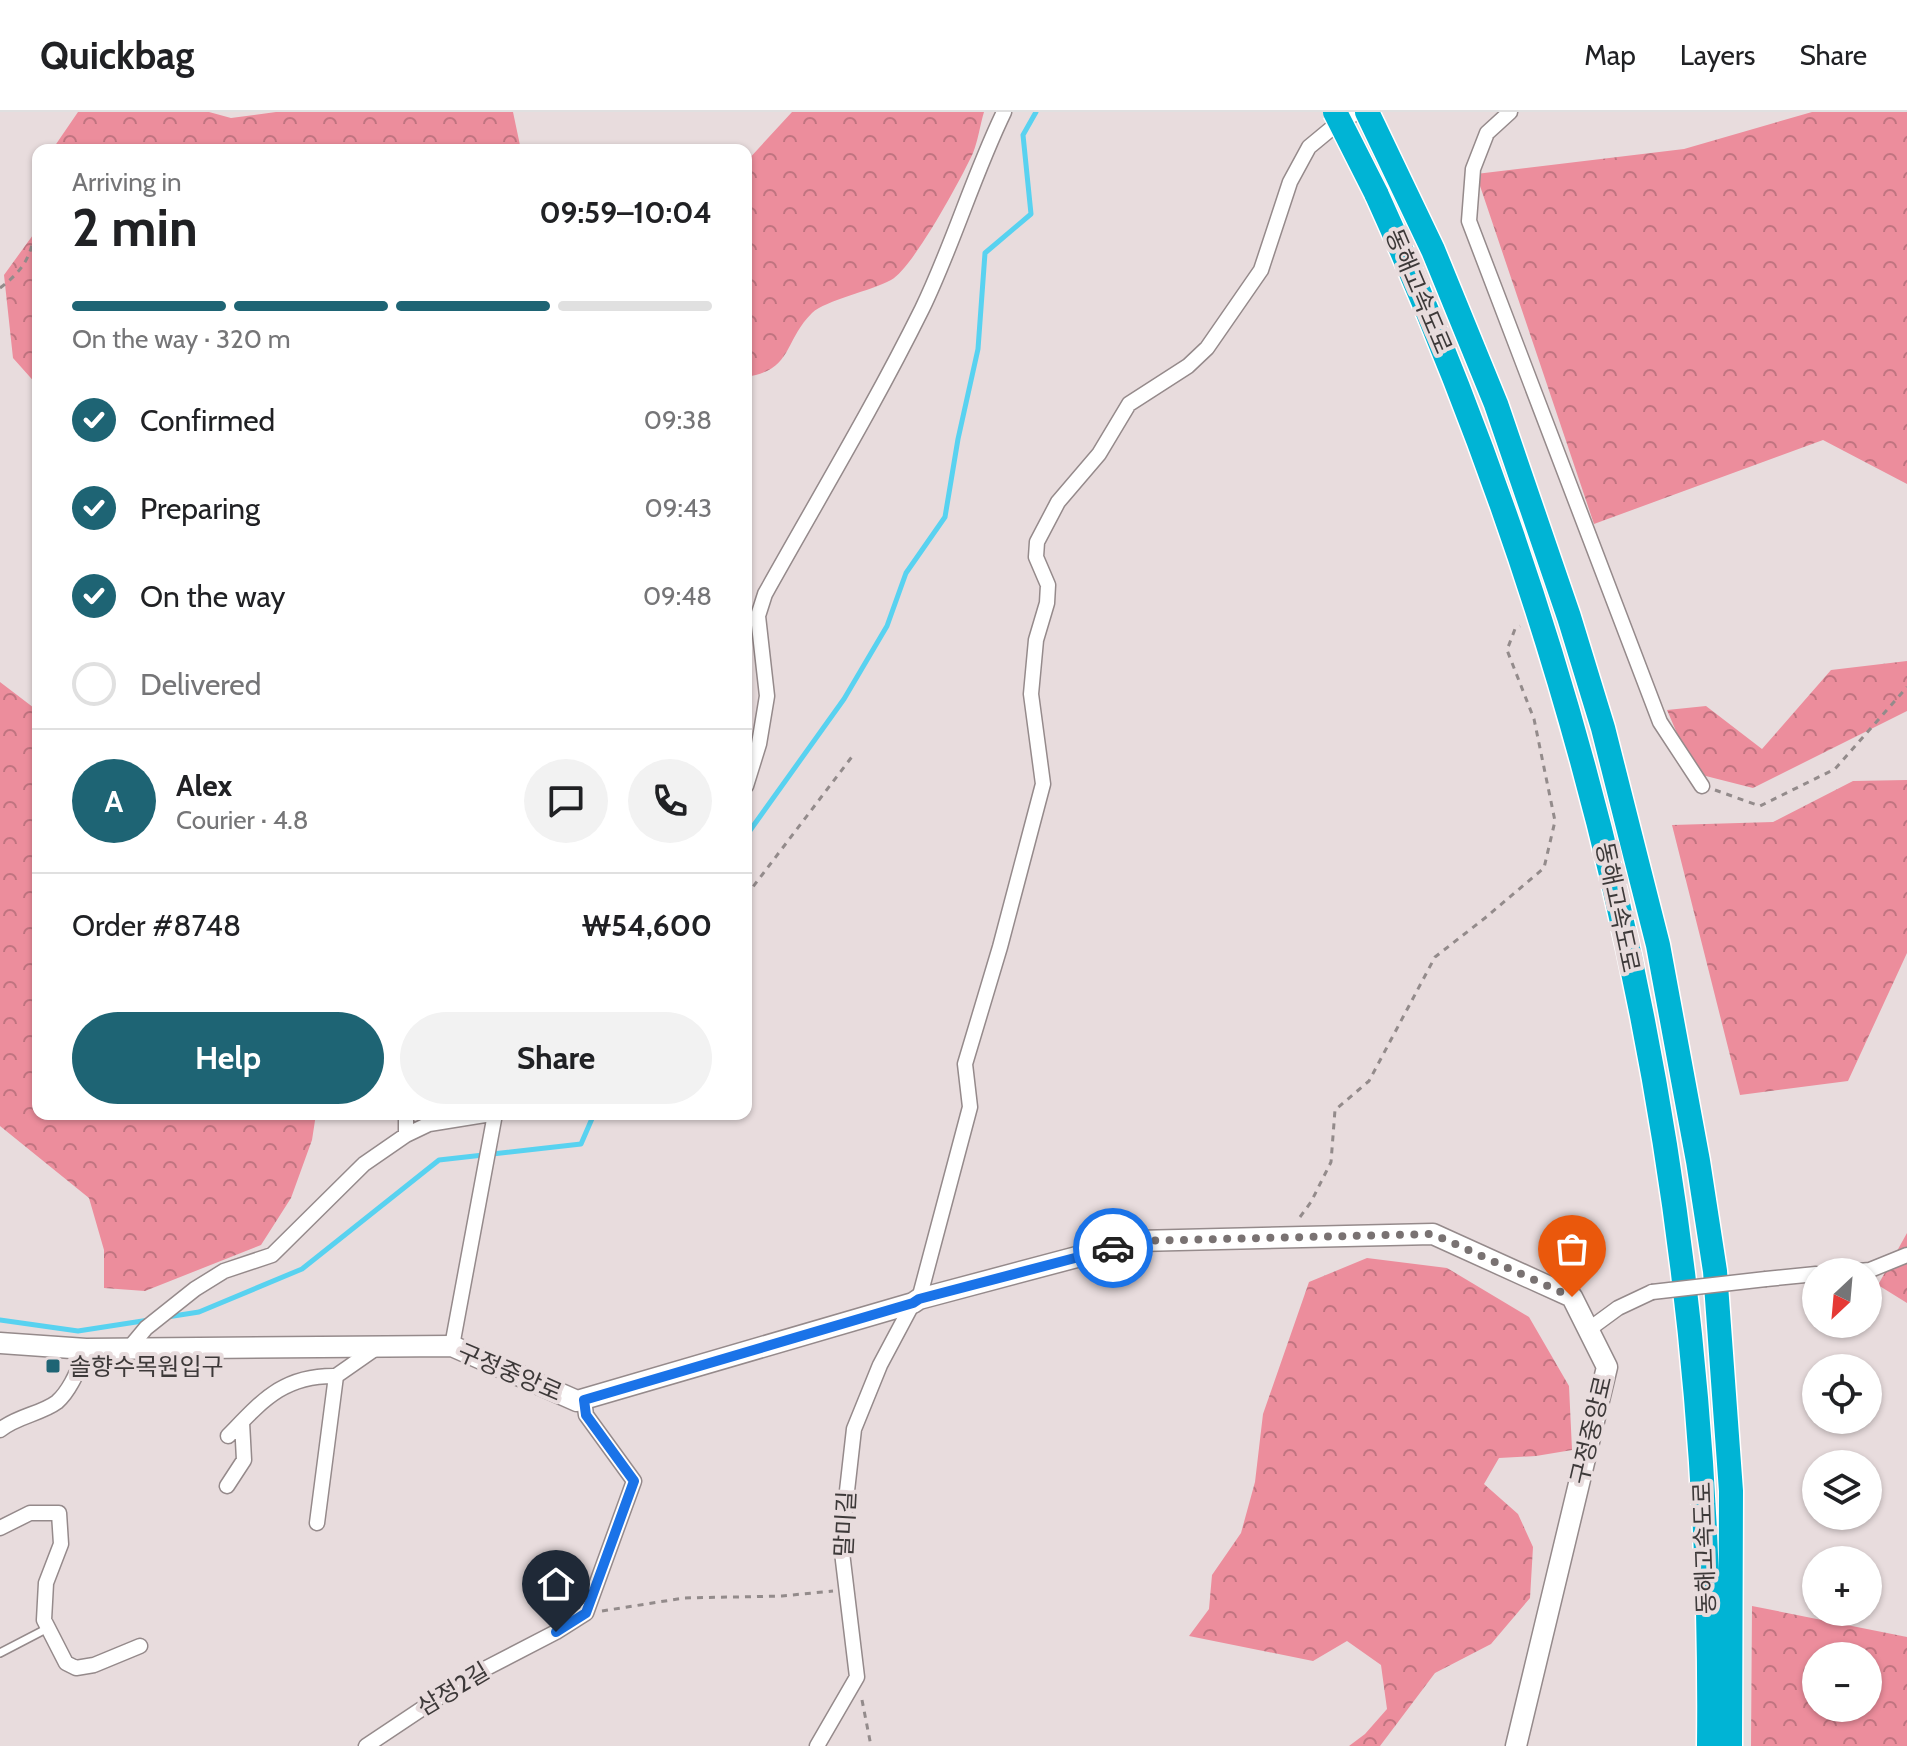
<!DOCTYPE html>
<meta charset="utf-8">
<style>
:root{--surface:#fff;--page:#f2f2f2;--text:#202124;--muted:#757577;--line:#e0e0e0;--accent:#1e6474}
body{margin:0;font-family:Cabin,"Noto Sans KR",sans-serif;background:var(--page);color:var(--text);height:100vh;display:flex;flex-direction:column;font-size:30px;white-space:nowrap}
*{box-sizing:border-box;margin:0}
p{font-size:26px;color:var(--muted)}
.icon{flex:none;width:44px;height:44px;fill:none;stroke:currentColor;stroke-width:2;stroke-linecap:round;stroke-linejoin:round}
.map{position:relative;flex:1;overflow:hidden}
.details{position:absolute;left:32px;top:32px;width:720px;height:976px;display:flex;flex-direction:column;background:var(--surface);border-radius:16px;box-shadow:0 2px 6px #0004}
.details>*{flex:none}
.needle{width:52px;rotate:206deg}
.tools{position:absolute;left:1802px;top:1146px;display:grid;gap:16px}
.tools a{display:grid;place-items:center;width:80px;height:80px;border-radius:50%;background:var(--surface);box-shadow:0 2px 6px #0004;font-size:40px}
.pin{position:absolute;display:grid;place-items:center;width:68px;height:68px;color:#fff;margin:-82px -34px;border-radius:50% 50% 50% 0;rotate:-45deg;box-shadow:0 0 8px #0007}
.pin .icon{rotate:45deg}
.courier{position:absolute;display:grid;place-items:center;width:80px;height:80px;margin:-40px;border:6px solid #1a73e8;border-radius:50%;background:#fff;color:#222;box-shadow:0 2px 10px #0007}
.summary em{font-style:normal;font-weight:700}
.summary div{display:flex;flex-direction:column-reverse}
.summary{display:flex;align-items:center;justify-content:space-between;height:136px;padding:0 40px}
h1{font-size:52px;font-weight:700;line-height:60px}
.bar{display:grid;grid-template-columns:repeat(4,1fr);gap:12px 8px;align-content:center;height:96px;padding:0 40px}
.bar i{height:10px;border-radius:6px;background:var(--line)}
.bar .on{background:var(--accent)}
.bar p{grid-column:span 4}
.line{display:flex;align-items:center;gap:20px;padding:0 40px;border-top:2px solid var(--line)}
.line div{flex:1}
.round{display:grid;place-items:center;flex:none;width:84px;height:84px;border-radius:42px;background:var(--page)}
ol{padding:0 40px;list-style:none}
li{display:flex;align-items:center;gap:24px;height:88px}
li p{margin-inline-start:auto}
li .icon{padding:8px;border-radius:50%;background:var(--accent);color:#fff;stroke-width:4}
li:last-child{color:var(--muted)}
li i{width:44px;height:44px;border:4px solid var(--line);border-radius:50%}
.cta{display:flex;gap:16px;margin-top:auto;padding:16px 40px}
.cta a{flex:1;height:92px;border-radius:48px;background:var(--accent);color:#fff;font-size:32px;font-weight:700;line-height:92px;text-align:center}
.cta a+a{background:var(--page);color:var(--text)}
header{display:flex;align-items:center;gap:48px;box-sizing:border-box;height:112px;padding:0 40px;background:var(--surface);border-bottom:2px solid var(--line)}
header strong{font-size:38px}
nav{display:flex;gap:44px;margin-inline-start:auto;font-size:28px}
.map>svg:first-child{display:block}
.forest{fill:url(#forest-crowns);fill-rule:evenodd}
.lines{fill:none;stroke-linecap:round;stroke-linejoin:round}
.stream{stroke:#58d2f0;stroke-width:5}
.lane-casing{stroke:#958a8b;stroke-width:10}
.street-casing{stroke:#958a8b;stroke-width:17}
.secondary-casing{stroke:#958a8b;stroke-width:23}
.highway-casing{stroke:#fff;stroke-width:27}
.path{stroke:#938b8b;stroke-width:3;stroke-dasharray:6 6;stroke-linecap:butt}
.lane{stroke:#fff;stroke-width:7}
.street{stroke:#fff;stroke-width:14}
.secondary{stroke:#fff;stroke-width:20}
.highway{stroke:#00b4d5;stroke-width:24}
.street-bridge-casing{stroke:#958a8b;stroke-width:17;stroke-linecap:butt}
.highway-bridge-casing{stroke:#fff;stroke-width:27;stroke-linecap:butt}
.street-bridge{stroke:#fff;stroke-width:14}
.highway-bridge{stroke:#00b4d5;stroke-width:24}
.done{stroke:#797272;stroke-width:8;stroke-dasharray:0 14.4}
.route{stroke:#1a73e8;stroke-width:10}
.poi-dot{fill:#1e6474;stroke:#e8dcdd;stroke-width:3}
.labels{text-anchor:middle;dominant-baseline:central;stroke-width:8;stroke-linejoin:round;paint-order:stroke}
.street-label{font-size:24px;fill:#3d3939;stroke:#e8dcdd}
.poi-label{font-size:24px;fill:#3d3939;stroke:#e8dcdd;text-anchor:start}
</style>
<header>
<strong>Quickbag</strong>
<nav><a>Map</a><a>Layers</a><a>Share</a></nav>
</header>
<div class="map">
<svg width="1907" height="1634" viewBox="0 0 1907 1634">
<defs>
<pattern id="forest-crowns" width="20" height="18" patternUnits="userSpaceOnUse" patternTransform="scale(2)"><rect width="20" height="18" fill="#ec8d9c"/><path d="M2 6a3 3 0 1 1 6 0M12 15a3 3 0 1 1 6 0" fill="none" stroke="#c07480"/></pattern>
</defs>
<rect width="100%" height="100%" fill="#e8dcdd"/>
<path class="forest" d="M78,0h131l22,6 45,-6h237l8,38h-469z
M792,0h192c-4,13 -6,29 -11,41 -12,26 -60,115 -82,127 -20,11 -65,20 -79,33 -29,29 -19,57 -66,64v-215z
M1812,0h95v372l-84,-44 -229,84 -118,-350 208,-25z
M38,116v158l-25,-28 -9,-83z
M1907,549v50l-154,77 -59,-15 -27,-63 39,-4 56,43 69,-79z
M0,570l38,29v403h278l-4,26 -21,58 -30,47 -116,46 -41,-3v-38l-15,-52 -89,-72z
M1907,668v173l-59,128 -108,14 -68,-270 101,-3 80,-41z
M1907,1121v70l-29,-18z
M1367,1146l80,10 82,49 40,69 3,64 -36,6 -37,2 -15,26 34,30 15,33 -3,51 -39,46 -56,29 -55,73h-31l16,-12 22,-25 -6,-44 -34,-24 -34,20 -124,-25 20,-27 3,-34 29,-42 14,-51 8,-68 46,-132z
M1752,1494l155,31v109h-156zM1816,1544h52v52h-52z"/>
<g class="lines">
<path class="stream" d="M746,724l98,-137 43,-73 19,-53 39,-56 13,-78 20,-90 7,-96 46,-39 -8,-79 13,-23
M167,1205l32,-5 103,-43 137,-109 142,-16 13,-30
M0,1208l78,11 71,-11"/>
<defs>
<path id="lane" d="M0,1541l48,-25"/>
<path id="street" d="M1510,0l-23,21 -14,36 -4,52 191,501 42,64
M746,674l13,-42 8,-48 -9,-80 7,-22c53,-95 109,-188 157,-285 31,-64 51,-133 82,-197
M406,1002v21
M1845,1160l25,-2 37,-15
M1766,1167l50,-5
M919,1187l51,-192 -5,-43 35,-117 43,-163 -12,-90 5,-54 11,-37 1,-18 -12,-28 1,-15 21,-40 41,-48 30,-50 59,-38 19,-18 54,-78 29,-88 19,-35 29,-24 20,-11
M1588,1218l30,-22 34,-16
M131,1234l15,-18 49,-39 29,-18 48,-16 92,-91 42,-29 23,-11 62,-10
M452,1234l43,-232
M0,1318c17,-14 41,-16 57,-28 15,-13 23,-38 31,-55
M228,1324c34,-35 55,-61 108,-60
M227,1374l17,-26 -2,-38
M317,1411l19,-147 43,-30
M0,1416l30,-15h29l2,31 -15,39 -2,37 22,43 10,5 18,-3 46,-19
M366,1634l105,-70 85,-44 30,-19 48,-132 -48,-66 -2,-15
M817,1634l40,-69 -16,-133 13,-115 26,-64 33,-62"/>
<path id="secondary" d="M0,1231l86,6 366,-3 125,55 336,-98 6,-4 218,-58 296,-7 139,63 35,70 -91,379"/>
<path id="highway" d="M1367,0l66,138 63,154 73,213 34,111 55,217 40,216 17,110 16,220 -1,255
M1376,81c223,492 339,1012 333,1553"/>
</defs>
<use href="#lane" class="lane-casing"/>
<use href="#street" class="street-casing"/>
<use href="#secondary" class="secondary-casing"/>
<use href="#highway" class="highway-casing"/>
<path class="path" d="M0,176c33,-25 33,-42 38,-81
M1715,678l45,16 75,-37 72,-82
M746,784l108,-142
M1300,1105l11,-15 20,-40 4,-52 34,-29 66,-124 50,-39 59,-50 11,-47 -21,-102 -27,-69 8,-21 5,-3
M602,1499l82,-13 98,-2 51,-5
M862,1588l9,46"/>
<use href="#lane" class="lane"/>
<use href="#street" class="street"/>
<use href="#secondary" class="secondary"/>
<use href="#highway" class="highway"/>
<defs>
<path id="street-bridge" d="M1652,1180l114,-13"/>
<path id="highway-bridge" d="M1335,0l41,81"/>
</defs>
<use href="#street-bridge" class="street-bridge-casing"/>
<use href="#highway-bridge" class="highway-bridge-casing"/>
<use href="#street-bridge" class="street-bridge"/>
<use href="#highway-bridge" class="highway-bridge"/>
</g>
<g class="lines">
<path class="done" d="M1113,1136l24,-7 296,-7 139,63"/>
<path class="route" d="M556,1520l30,-19 48,-132 -48,-66 -2,-15 329,-97 6,-4 194,-51"/>
</g>
<rect class="poi-dot" x="45" y="1246" width="16" height="16" rx="4"/>
<g class="labels">
<g class="street-label">
<text transform="translate(1419 179) rotate(67)">동해고속도로</text>
<text transform="translate(1618 795) rotate(78)">동해고속도로</text>
<text transform="translate(510 1260) rotate(23)">구정중앙로</text>
<text transform="translate(1591 1318) rotate(-77)">구정중앙로</text>
<text transform="translate(845 1412) rotate(-87)">말미길</text>
<text transform="translate(1704 1436) rotate(-92)">동해고속도로</text>
<text transform="translate(453 1577) rotate(-31)">삼정2길</text>
</g>
<g class="poi-label">
<text x="69" y="1254">솔향수목원입구</text>
</g>
</g>
</svg>
<div class="tools">
<a><svg class="needle" viewBox="-14 -14 28 28"><path d="M0-13l5 13h-10z" fill="#e53935"/><path d="M0 13l5-13h-10z" fill="#757577"/></svg></a>
<a><svg class="icon" aria-label="locate" viewBox="0 0 24 24"><circle cx="12" cy="12" r="6"/><path d="M12 2v4M12 18v4M2 12h4M18 12h4"/></svg></a>
<a><svg class="icon" aria-label="layers" viewBox="0 0 24 24"><path d="M12 4l9 5-9 5-9-5zM3 14l9 5 9-5"/></svg></a>
<a>+</a>
<a>−</a>
</div>
<div class="pin" style="left:1572px;top:1185px;background:#ea580c"><svg class="icon" aria-label="bag" viewBox="0 0 24 24"><path d="M5 8h14l-1 12H6zM9 8a3 3 0 0 1 6 0"/></svg></div>
<div class="pin" style="left:556px;top:1520px;background:#1f2937"><svg class="icon" aria-label="home" viewBox="0 0 24 24"><path d="M3 11l9-7 9 7M6 9v11h12V9"/></svg></div>
<div class="courier" style="left:1113px;top:1136px"><svg class="icon" aria-label="car" viewBox="0 0 24 24"><path d="M5 17H2v-5l4-1 3-4h7l3 4 3 1v5h-3M9 17h6M6 11h13"/><circle cx="7" cy="17" r="2"/><circle cx="17" cy="17" r="2"/></svg></div>
<section class="details">
<div class="summary"><div><h1>2 min</h1><p>Arriving in</p></div><em>09:59–10:04</em></div>
<div class="bar"><i class="on"></i><i class="on"></i><i class="on"></i><i></i><p>On the way · 320 m</p></div>
<ol>
<li><svg class="icon" aria-label="check" viewBox="0 0 24 24"><path d="M5 12l5 5 9-10"/></svg>Confirmed<p>09:38</p></li>
<li><svg class="icon" aria-label="check" viewBox="0 0 24 24"><path d="M5 12l5 5 9-10"/></svg>Preparing<p>09:43</p></li>
<li><svg class="icon" aria-label="check" viewBox="0 0 24 24"><path d="M5 12l5 5 9-10"/></svg>On the way<p>09:48</p></li>
<li><i></i>Delivered</li>
</ol>
<div class="line" style="height:144px"><b class="round" style="background:var(--accent);color:#fff">A</b><div><b>Alex</b><p>Courier · 4.8</p></div><a class="round"><svg class="icon" aria-label="chat" viewBox="0 0 24 24"><path d="M4 5h16v11H9l-5 4z"/></svg></a><a class="round"><svg class="icon" aria-label="phone" viewBox="0 0 24 24"><path d="M5 4h4l2 5-3 2q2 4 5 5l2-3 5 2v4C11 20 4 13 5 4z"/></svg></a></div>
<div class="line" style="height:104px"><div>Order #8748</div><b>₩54,600</b></div>
<div class="cta"><a>Help</a><a>Share</a></div>
</section>
</div>
